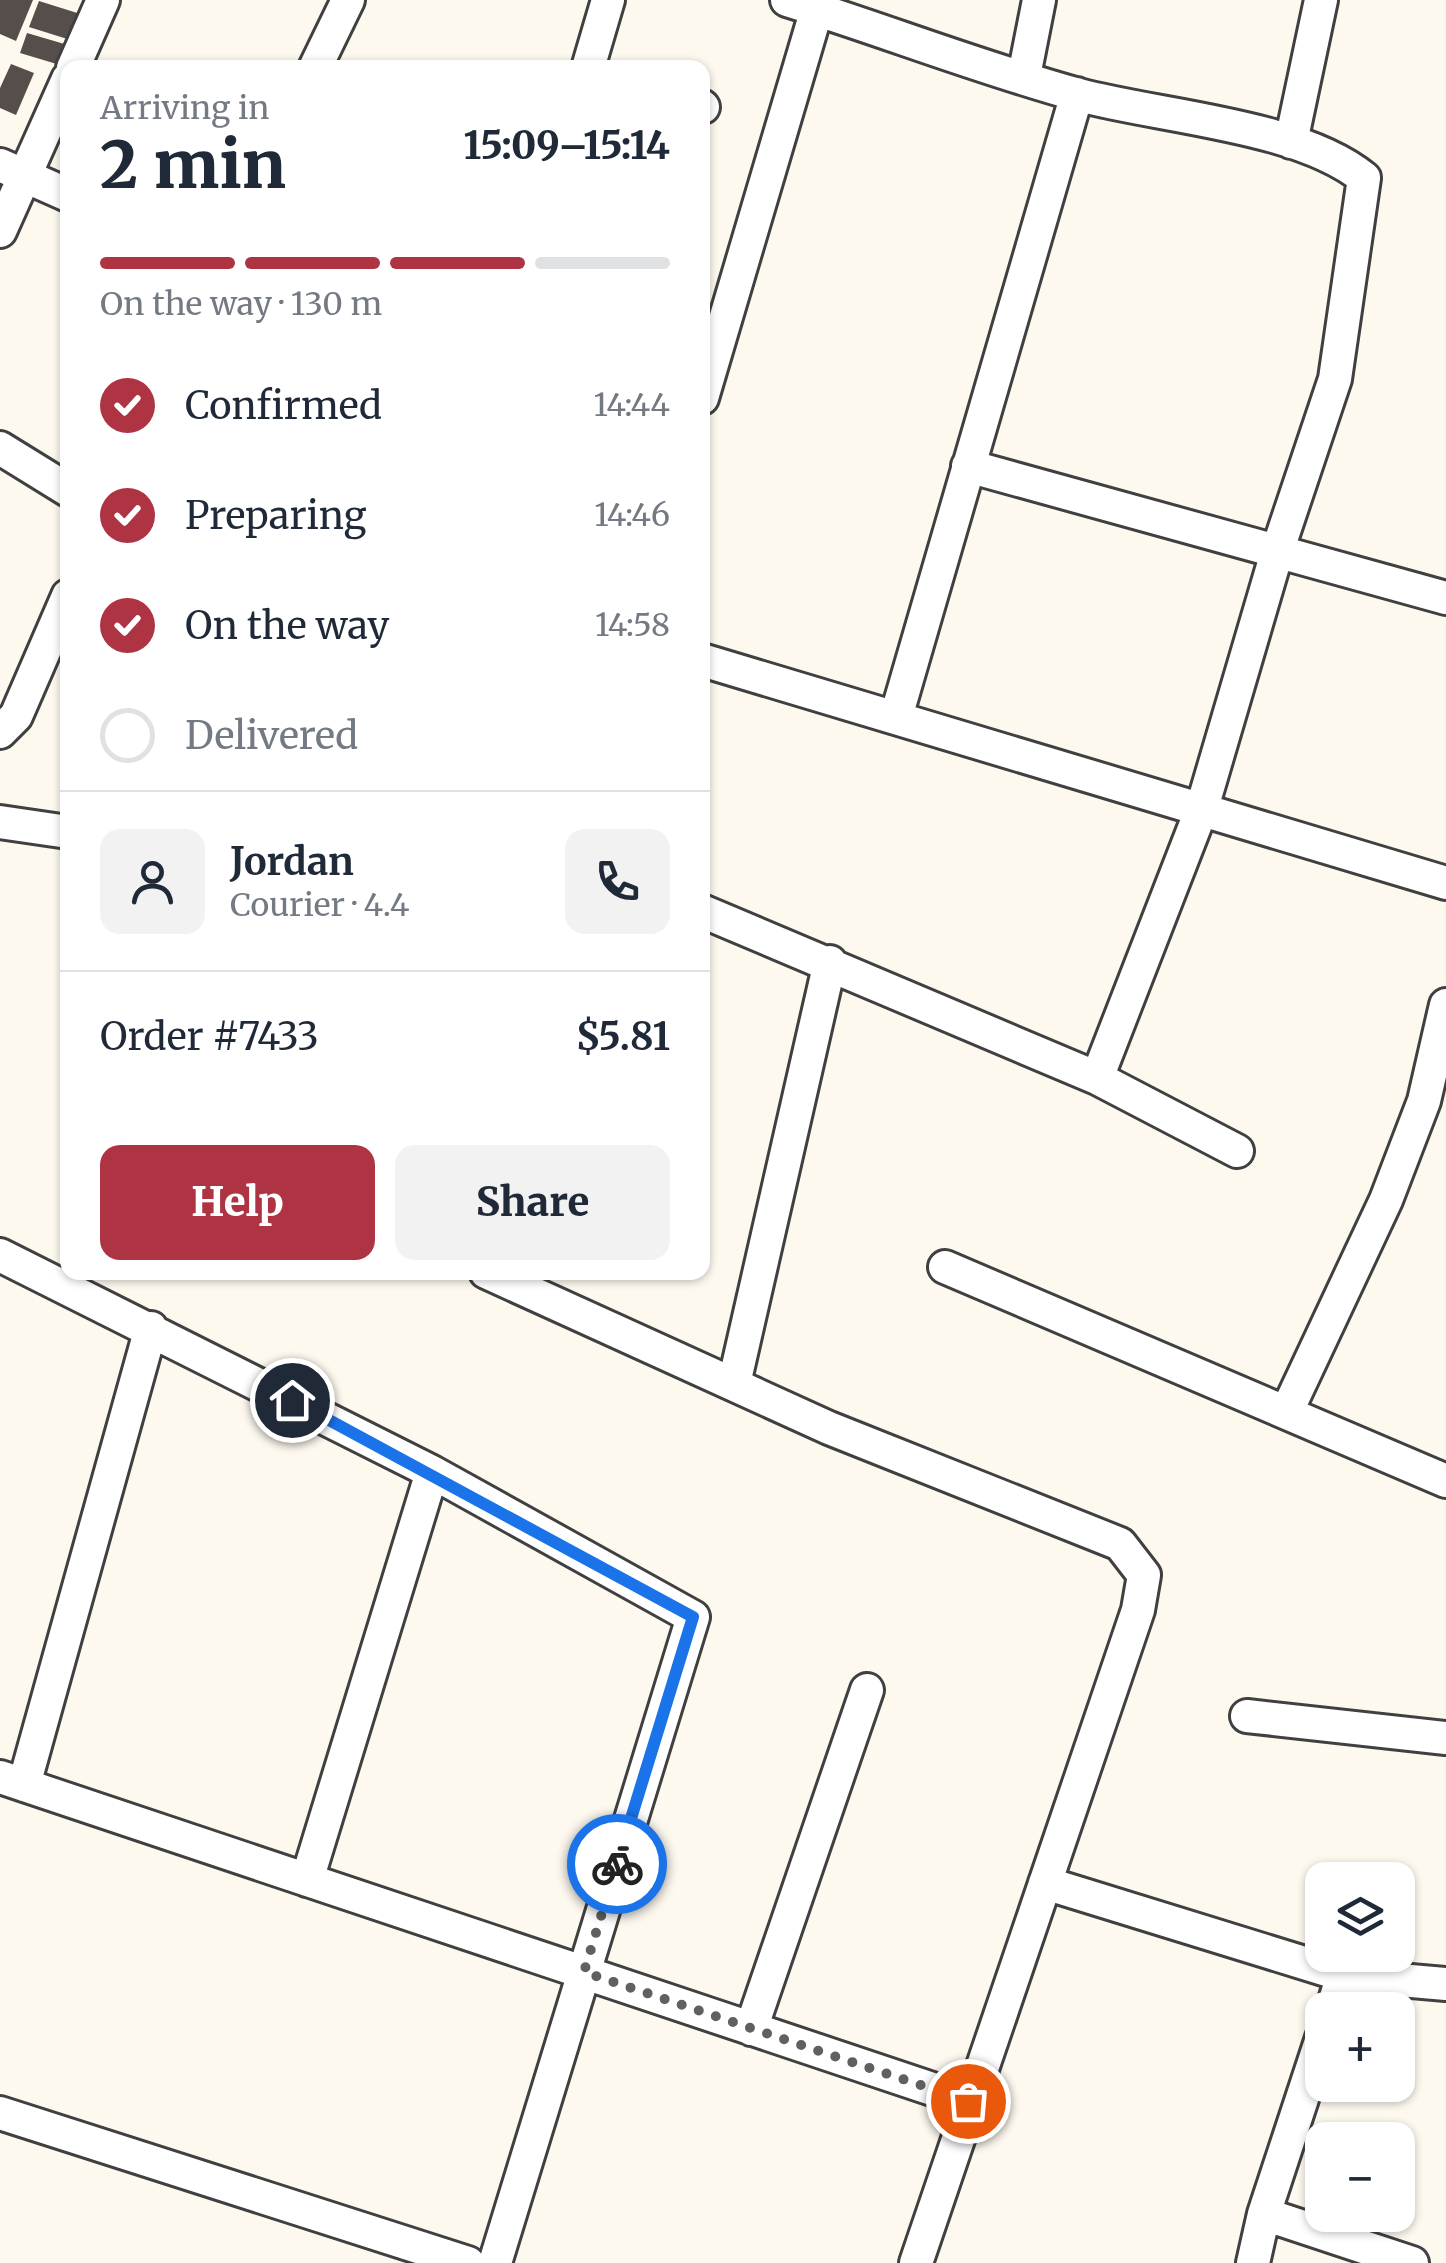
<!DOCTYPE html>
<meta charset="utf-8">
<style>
:root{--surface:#fff;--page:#f2f2f3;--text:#1f2937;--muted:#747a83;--line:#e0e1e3;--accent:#ae3443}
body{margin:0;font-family:Merriweather,serif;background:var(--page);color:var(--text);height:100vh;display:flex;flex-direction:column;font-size:38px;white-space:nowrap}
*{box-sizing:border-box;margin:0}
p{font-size:32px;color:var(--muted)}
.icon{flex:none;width:55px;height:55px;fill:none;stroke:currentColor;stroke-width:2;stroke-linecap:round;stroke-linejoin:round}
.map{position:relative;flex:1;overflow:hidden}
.sheet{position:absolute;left:60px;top:60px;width:650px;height:1220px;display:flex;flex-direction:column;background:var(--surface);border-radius:20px;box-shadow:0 2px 8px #0004}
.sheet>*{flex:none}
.fabs{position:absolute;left:1305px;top:1862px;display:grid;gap:20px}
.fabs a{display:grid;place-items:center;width:110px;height:110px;border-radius:20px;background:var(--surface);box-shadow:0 2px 8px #0004;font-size:50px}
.pin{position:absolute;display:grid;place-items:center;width:85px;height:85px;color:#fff;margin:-42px;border:5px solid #fff;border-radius:50%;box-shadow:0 2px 10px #0007}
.courier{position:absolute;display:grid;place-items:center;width:100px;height:100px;margin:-50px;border:8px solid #1a73e8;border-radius:50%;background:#fff;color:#222;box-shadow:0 2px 12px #0007}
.overview em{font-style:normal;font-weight:800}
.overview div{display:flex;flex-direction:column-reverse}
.overview{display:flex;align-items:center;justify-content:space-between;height:170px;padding:0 40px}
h1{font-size:65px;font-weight:800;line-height:75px}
.bar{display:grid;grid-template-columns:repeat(4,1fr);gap:15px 10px;align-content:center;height:120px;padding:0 40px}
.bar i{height:12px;border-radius:8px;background:var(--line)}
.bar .selected{background:var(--accent)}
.bar p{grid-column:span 4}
.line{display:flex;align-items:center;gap:25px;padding:0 40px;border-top:2px solid var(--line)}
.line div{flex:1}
.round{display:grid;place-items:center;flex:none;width:105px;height:105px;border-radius:20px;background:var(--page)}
ol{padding:0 40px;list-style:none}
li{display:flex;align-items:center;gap:30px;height:110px}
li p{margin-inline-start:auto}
li .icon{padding:10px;border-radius:50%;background:var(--accent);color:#fff;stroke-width:4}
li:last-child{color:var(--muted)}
li i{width:55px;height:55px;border:5px solid var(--line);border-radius:50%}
.action{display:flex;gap:20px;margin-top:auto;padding:20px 40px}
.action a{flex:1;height:115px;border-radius:20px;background:var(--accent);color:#fff;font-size:40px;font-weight:800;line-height:115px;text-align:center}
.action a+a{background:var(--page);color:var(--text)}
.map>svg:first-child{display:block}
.building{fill:#554e4b}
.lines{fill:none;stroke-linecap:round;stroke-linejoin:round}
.minor-casing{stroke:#404040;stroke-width:38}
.minor{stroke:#fff;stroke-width:32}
.done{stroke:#61605c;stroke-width:10;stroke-dasharray:0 18}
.route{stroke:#1a73e8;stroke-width:12}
</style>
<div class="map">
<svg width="1446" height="2263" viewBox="0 0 1446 2263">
<rect width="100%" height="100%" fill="#fdf9ef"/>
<path class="building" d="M0,0h33l-17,41 -16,-7z
M39,1l51,16 -10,26 -51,-16z
M27,33l51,15 -8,20 -50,-15z
M11,64l23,9 -18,42 -16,-7v-20z"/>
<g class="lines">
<defs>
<path id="minor" d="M787,0c97,30 193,68 292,95 82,22 220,30 285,83l-29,201 -57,170 -76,259 -105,270
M73,68l30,-68
M315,68l33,-68
M588,68l20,-68
M1024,76l15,-76
M702,106l1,1
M1291,142l30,-142
M0,165l68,30
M0,231l68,-152
M702,398l115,-389
M0,448l68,42
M968,466l478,132
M702,660l744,223
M896,717l181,-623
M0,732l16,-16 52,-120
M0,822l68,10
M702,911l395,167 140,73
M0,1255l432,217 261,145 -198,646
M945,1267l501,214
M486,1272l343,156 291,116 24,31 -6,35 -222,653
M734,1384l96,-422
M1287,1411l99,-211 38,-99 22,-96
M1247,1716l199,22
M0,1777l968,324
M24,1785l127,-457
M307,1880l125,-408
M1045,1883l298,92 103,9
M1332,2010l11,-35
M751,2029l116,-339
M0,2113l468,150
M1264,2214l148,49
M1253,2263l11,-49 58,-176"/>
</defs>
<use href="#minor" class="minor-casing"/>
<use href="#minor" class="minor"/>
</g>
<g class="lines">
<path class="done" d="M617,1864l-33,108 384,129"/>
<path class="route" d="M292,1400l401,217 -76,247"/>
</g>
</svg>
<div class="fabs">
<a><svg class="icon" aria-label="layers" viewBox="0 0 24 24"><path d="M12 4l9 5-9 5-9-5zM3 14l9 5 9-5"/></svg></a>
<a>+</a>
<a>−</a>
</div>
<div class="pin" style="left:968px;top:2101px;background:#ea580c"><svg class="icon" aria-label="bag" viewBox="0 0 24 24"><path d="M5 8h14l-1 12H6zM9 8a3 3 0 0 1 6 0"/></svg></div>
<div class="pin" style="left:292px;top:1400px;background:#1f2937"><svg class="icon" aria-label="home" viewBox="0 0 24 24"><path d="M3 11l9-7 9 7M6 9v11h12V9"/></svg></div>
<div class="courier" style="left:617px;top:1864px"><svg class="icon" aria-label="bike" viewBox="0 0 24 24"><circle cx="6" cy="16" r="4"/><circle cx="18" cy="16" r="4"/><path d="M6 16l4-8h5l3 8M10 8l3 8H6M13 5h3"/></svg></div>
<section class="sheet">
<div class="overview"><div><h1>2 min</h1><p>Arriving in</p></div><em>15:09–15:14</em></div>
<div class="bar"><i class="selected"></i><i class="selected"></i><i class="selected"></i><i></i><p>On the way · 130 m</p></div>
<ol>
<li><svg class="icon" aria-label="check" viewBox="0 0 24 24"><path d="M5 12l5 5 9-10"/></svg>Confirmed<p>14:44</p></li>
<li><svg class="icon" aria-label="check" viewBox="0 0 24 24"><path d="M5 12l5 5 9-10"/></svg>Preparing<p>14:46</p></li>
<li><svg class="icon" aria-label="check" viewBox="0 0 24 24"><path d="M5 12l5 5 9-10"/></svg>On the way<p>14:58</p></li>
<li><i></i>Delivered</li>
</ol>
<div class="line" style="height:180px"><a class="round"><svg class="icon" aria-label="person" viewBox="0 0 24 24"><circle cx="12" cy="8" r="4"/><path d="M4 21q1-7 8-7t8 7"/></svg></a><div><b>Jordan</b><p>Courier · 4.4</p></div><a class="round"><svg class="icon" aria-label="phone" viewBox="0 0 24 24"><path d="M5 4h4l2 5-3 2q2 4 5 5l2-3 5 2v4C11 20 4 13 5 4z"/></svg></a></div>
<div class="line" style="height:130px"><div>Order #7433</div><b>$5.81</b></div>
<div class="action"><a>Help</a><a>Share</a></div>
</section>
</div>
